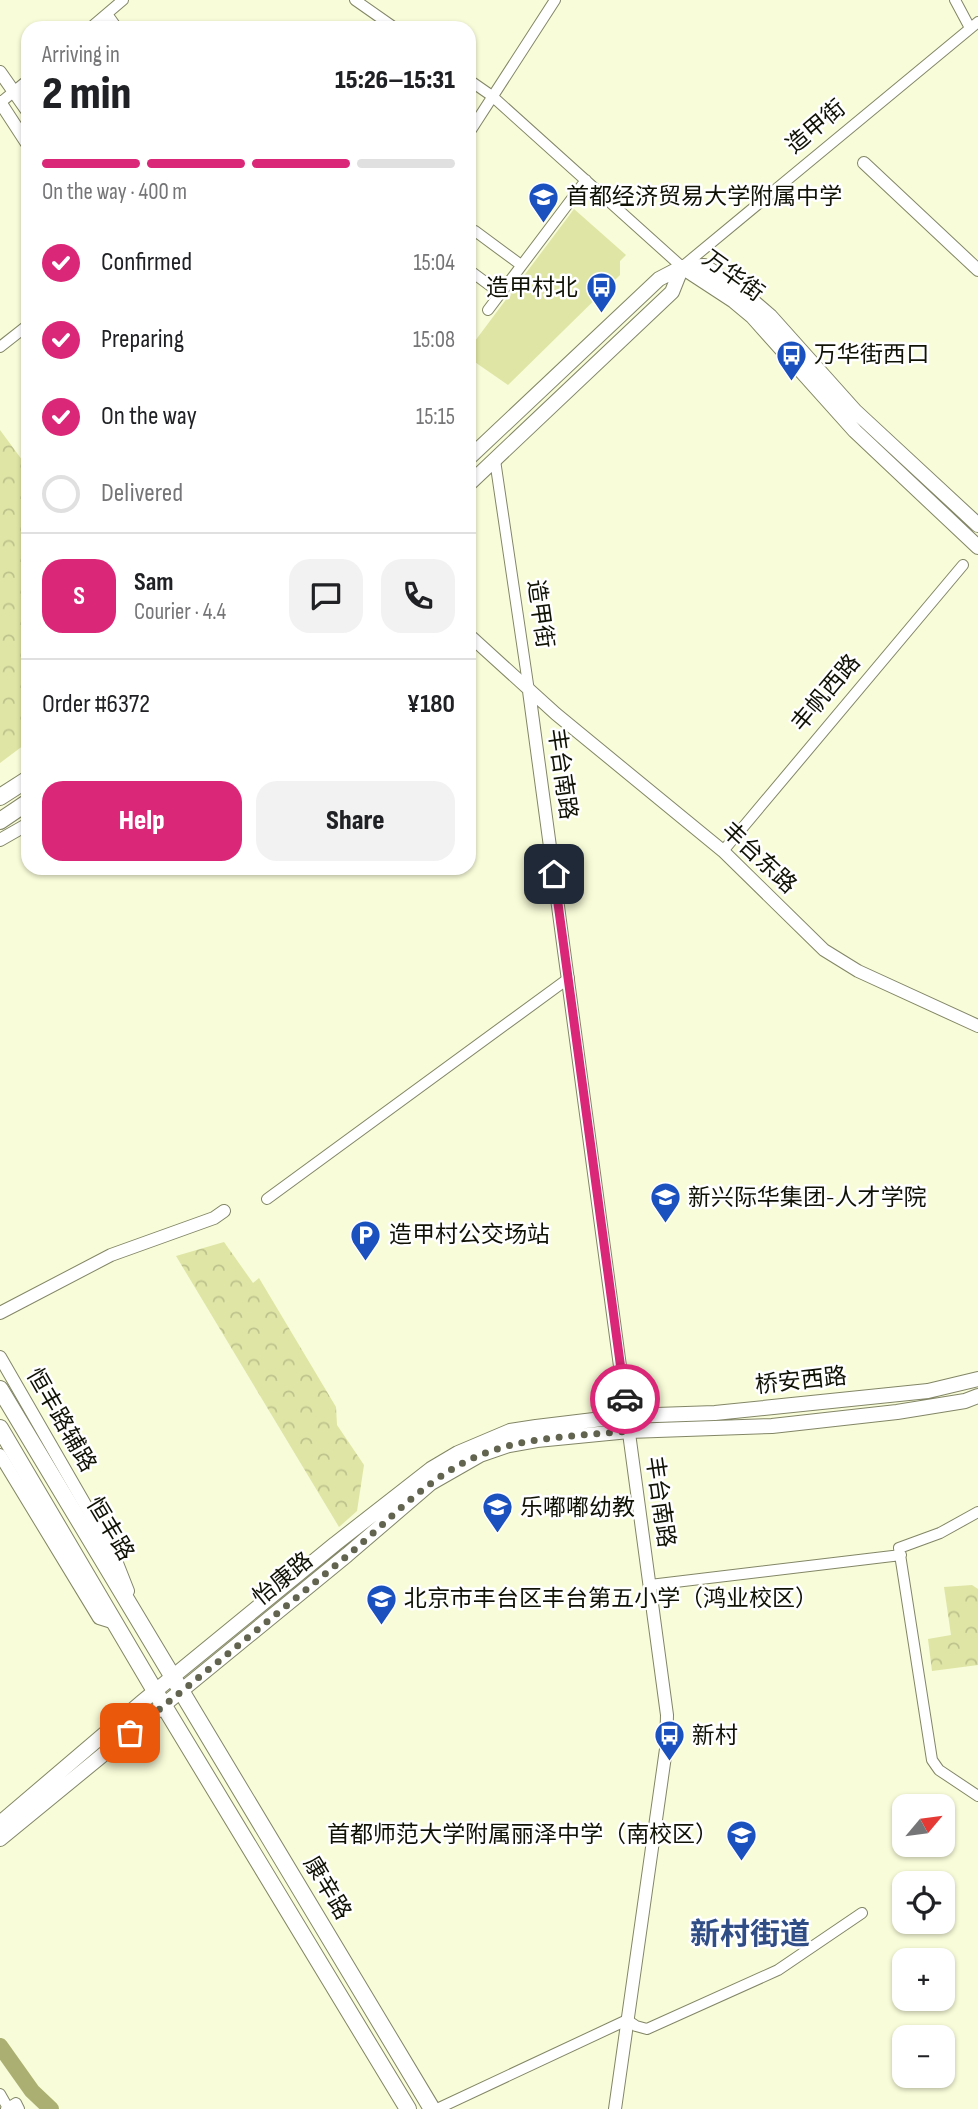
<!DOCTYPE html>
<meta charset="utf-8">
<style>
:root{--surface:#fff;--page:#f2f2f2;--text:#202124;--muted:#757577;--line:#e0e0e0;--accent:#db2777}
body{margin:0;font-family:"Sofia Sans Condensed","Noto Sans SC",sans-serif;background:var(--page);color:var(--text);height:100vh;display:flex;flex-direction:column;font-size:26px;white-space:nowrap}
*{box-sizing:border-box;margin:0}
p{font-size:23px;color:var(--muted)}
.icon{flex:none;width:38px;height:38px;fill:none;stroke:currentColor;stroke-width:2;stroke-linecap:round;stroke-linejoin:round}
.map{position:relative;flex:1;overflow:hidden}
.sheet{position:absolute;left:21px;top:21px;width:455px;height:854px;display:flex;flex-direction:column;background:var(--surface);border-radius:21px;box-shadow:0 2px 5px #0004}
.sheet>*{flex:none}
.needle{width:46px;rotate:61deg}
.tools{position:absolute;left:892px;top:1794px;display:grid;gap:14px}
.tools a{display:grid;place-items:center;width:63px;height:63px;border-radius:14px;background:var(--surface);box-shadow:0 2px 5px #0004;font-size:35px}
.pin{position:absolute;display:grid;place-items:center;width:60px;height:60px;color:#fff;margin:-30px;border-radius:14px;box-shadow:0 4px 10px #0006}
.courier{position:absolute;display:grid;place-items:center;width:70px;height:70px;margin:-35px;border:5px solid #db2777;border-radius:50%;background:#fff;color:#222;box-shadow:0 2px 9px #0007}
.summary em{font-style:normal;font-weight:800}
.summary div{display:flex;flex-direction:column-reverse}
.summary{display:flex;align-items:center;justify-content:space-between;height:119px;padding:0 21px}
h1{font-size:46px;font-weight:800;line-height:52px}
.bar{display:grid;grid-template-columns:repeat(4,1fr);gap:10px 7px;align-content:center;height:84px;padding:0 21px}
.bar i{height:9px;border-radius:5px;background:var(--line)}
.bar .selected{background:var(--accent)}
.bar p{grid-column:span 4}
.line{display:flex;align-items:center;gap:18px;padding:0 21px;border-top:2px solid var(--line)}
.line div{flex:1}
.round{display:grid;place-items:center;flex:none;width:74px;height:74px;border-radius:21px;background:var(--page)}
ol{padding:0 21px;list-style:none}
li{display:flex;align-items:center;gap:21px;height:77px}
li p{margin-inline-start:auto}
li .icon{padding:7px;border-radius:50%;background:var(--accent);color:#fff;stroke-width:4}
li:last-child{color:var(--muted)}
li i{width:38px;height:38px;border:4px solid var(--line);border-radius:50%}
.action{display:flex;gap:14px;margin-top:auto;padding:14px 21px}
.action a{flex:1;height:80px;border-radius:21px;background:var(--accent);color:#fff;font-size:28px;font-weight:800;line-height:80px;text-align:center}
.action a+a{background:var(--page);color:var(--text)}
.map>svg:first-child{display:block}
.forest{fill:url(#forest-crowns)}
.pitch{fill:#dfe5a5}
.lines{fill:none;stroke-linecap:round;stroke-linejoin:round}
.river{stroke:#abb072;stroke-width:16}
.minor-casing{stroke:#838666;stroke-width:12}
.tertiary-casing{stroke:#838666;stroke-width:14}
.secondary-casing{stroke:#838666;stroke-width:16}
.primary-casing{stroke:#838666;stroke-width:18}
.minor{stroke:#fff;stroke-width:10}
.tertiary{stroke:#fff;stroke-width:12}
.secondary{stroke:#fff;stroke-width:14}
.primary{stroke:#fff;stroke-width:16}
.done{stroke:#626450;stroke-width:7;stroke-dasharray:0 12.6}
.route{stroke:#db2777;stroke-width:9}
.labels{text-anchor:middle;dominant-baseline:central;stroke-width:5;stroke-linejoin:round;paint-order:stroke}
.street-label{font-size:23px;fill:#111206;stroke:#fff}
.poi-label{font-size:23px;fill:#111206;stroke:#fff;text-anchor:start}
.district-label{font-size:30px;font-weight:bold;fill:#304d85;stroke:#fff}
</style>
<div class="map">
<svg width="978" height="2109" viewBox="0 0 978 2109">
<defs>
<pattern id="forest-crowns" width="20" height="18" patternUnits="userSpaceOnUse" patternTransform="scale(1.75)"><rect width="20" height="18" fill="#dfe5a5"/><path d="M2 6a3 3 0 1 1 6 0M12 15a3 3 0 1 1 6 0" fill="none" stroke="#bec38d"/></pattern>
</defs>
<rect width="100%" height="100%" fill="#f8fcd8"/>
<path class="forest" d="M0,430l28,38v274l-28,21z
M224,1242l29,41 6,-5 77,129 1,18 27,40 -7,46 -18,16 -163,-271z
M972,1585l6,4v76l-46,6 -4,-32 23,-4 -7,-48z"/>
<path class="pitch" d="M574,209l52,46 -6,6v14l-112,110 -39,-27v-9z"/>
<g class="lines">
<path class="river" d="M0,2046l32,45 19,18"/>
<defs>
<path id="minor" d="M355,0l40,28
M955,0l15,28
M107,14l10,14
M90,28l33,-28
M469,80l23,16 190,171 296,-245
M0,103l28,-23
M469,133l86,-133
M469,239l6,-8 46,34
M469,270l31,23
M488,310l98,-130
M0,347l28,-22
M495,460l34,231
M723,851l240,-286
M267,1199l302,-221
M978,1512l-38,21 -41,15 33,212 7,10 39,26
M650,1585l251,-30
M0,2094l8,14 -2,1
M8,2108l8,-5 3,6
M437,2109l190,-89 9,6 11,3 131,-59 84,-57"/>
<path id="tertiary" d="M0,72l28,40
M0,102l28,43
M864,163l114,107
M469,635l87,79 167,137 101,99 34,21 120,55
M529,691l138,1024 -1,34 -51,360
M0,840l28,-16
M0,1313l111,-58 103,-37 10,-7
M0,1357l113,196 15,38
M0,1455l99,163 16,5"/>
<path id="secondary" d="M682,267l52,34 18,15 103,115 123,116
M469,458l190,-179 23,-12 22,-1 31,20 35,30 85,95 123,114
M469,484l203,-192 10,-25
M0,1823l143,-122 192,-157 96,-75 27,-16 52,-22 26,-4 91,-11 88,-3 213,-22 50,-12
M0,1839l347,-284 84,-72 49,-28 29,-10 28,-5 92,-9 143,-5 125,-14 68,-11 13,-5"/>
<path id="primary" d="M0,797l28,-18
M0,821l28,-19
M0,1389l432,720
M0,1428l155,263 253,418"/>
</defs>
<use href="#minor" class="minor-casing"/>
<use href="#tertiary" class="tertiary-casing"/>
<use href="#secondary" class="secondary-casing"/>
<use href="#primary" class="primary-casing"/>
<use href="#minor" class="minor"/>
<use href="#tertiary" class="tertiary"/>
<use href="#secondary" class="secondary"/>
<use href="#primary" class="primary"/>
</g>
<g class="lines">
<path class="done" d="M130,1733c73,-59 146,-118 218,-178 42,-35 82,-81 135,-101 46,-18 97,-18 146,-23l-4,-32"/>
<path class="route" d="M554,874l71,525"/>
</g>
<defs>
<symbol id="school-pin" viewBox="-11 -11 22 30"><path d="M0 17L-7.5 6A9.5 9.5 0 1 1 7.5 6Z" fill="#1b51be" stroke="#fff"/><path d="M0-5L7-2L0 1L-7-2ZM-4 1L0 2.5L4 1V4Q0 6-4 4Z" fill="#fff"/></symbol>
<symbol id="bus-pin" viewBox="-11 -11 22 30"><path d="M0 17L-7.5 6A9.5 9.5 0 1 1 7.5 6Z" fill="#1b51be" stroke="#fff"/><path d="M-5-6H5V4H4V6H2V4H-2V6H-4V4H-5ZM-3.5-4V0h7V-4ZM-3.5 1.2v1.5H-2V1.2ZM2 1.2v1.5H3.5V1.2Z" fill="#fff"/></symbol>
<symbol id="university-pin" viewBox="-11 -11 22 30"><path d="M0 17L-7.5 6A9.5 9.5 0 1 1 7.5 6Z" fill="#1b51be" stroke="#fff"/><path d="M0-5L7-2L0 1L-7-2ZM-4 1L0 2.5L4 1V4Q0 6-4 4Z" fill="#fff"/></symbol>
<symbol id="parking-pin" viewBox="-11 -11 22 30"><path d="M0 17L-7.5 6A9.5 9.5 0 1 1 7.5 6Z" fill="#1b51be" stroke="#fff"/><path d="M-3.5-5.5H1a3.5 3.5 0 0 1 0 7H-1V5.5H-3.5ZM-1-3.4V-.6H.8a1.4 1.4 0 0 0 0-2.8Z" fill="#fff"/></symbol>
</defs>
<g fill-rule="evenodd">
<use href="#school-pin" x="526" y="180" width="35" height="47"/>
<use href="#bus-pin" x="584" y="270" width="35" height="47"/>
<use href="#bus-pin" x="774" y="338" width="35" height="47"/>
<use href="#university-pin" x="648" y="1180" width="35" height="47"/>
<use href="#parking-pin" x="348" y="1218" width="35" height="47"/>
<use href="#school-pin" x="480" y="1490" width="35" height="47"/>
<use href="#school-pin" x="364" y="1582" width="35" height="47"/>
<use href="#bus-pin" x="652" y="1718" width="35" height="47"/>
<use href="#school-pin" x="724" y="1818" width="35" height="47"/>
</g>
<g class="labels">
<g class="street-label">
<text transform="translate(816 127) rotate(-40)">造甲街</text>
<text transform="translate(733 276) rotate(36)">万华街</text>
<text transform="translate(540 614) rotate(82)">造甲街</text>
<text transform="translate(826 693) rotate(-50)">丰帆西路</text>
<text transform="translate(562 774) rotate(82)">丰台南路</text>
<text transform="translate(759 858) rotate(43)">丰台东路</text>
<text transform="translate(801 1381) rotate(-6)">桥安西路</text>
<text transform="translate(61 1420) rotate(60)">恒丰路辅路</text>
<text transform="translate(660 1502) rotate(82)">丰台南路</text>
<text transform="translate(110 1529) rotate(59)">恒丰路</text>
<text transform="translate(283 1579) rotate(-39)">怡康路</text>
<text transform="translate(327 1888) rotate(59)">康辛路</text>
</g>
<g class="poi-label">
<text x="566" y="197">首都经济贸易大学附属中学</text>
<text x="578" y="288" text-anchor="end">造甲村北</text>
<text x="814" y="355">万华街西口</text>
<text x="688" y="1198">新兴际华集团-人才学院</text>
<text x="389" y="1235">造甲村公交场站</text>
<text x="520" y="1508">乐嘟嘟幼教</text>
<text x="404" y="1599">北京市丰台区丰台第五小学（鸿业校区）</text>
<text x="692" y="1736">新村</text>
<text x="718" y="1835" text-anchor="end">首都师范大学附属丽泽中学（南校区）</text>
</g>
<g class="district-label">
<text x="750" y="1935">新村街道</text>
</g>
</g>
</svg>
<div class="tools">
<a><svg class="needle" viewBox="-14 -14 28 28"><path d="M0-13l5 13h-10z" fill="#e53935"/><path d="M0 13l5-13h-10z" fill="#757577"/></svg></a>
<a><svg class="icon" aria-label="locate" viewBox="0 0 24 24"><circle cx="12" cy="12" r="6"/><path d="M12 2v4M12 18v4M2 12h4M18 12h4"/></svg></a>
<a>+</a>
<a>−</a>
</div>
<div class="pin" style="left:130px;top:1733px;background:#ea580c"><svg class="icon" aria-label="bag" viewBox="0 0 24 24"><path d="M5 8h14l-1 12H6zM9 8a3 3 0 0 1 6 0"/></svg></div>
<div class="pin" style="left:554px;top:874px;background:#1f2937"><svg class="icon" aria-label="home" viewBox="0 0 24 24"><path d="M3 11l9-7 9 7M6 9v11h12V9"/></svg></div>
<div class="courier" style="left:625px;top:1399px"><svg class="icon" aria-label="car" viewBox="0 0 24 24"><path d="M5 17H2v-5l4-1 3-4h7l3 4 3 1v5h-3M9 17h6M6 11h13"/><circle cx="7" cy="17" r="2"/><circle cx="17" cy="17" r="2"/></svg></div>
<section class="sheet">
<div class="summary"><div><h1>2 min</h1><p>Arriving in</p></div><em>15:26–15:31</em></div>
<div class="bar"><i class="selected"></i><i class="selected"></i><i class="selected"></i><i></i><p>On the way · 400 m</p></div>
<ol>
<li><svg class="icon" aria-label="check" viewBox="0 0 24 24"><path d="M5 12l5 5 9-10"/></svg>Confirmed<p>15:04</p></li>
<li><svg class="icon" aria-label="check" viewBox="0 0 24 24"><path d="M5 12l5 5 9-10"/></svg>Preparing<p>15:08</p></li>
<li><svg class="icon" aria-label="check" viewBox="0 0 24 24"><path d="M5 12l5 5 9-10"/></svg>On the way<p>15:15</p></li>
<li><i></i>Delivered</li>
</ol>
<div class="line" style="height:126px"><b class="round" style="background:var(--accent);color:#fff">S</b><div><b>Sam</b><p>Courier · 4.4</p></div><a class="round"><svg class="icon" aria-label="chat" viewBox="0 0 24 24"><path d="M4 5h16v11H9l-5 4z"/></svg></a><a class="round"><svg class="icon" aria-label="phone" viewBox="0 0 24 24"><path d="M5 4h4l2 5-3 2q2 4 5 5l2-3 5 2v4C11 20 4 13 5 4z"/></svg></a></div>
<div class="line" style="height:91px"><div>Order #6372</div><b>¥180</b></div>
<div class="action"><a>Help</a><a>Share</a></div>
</section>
</div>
